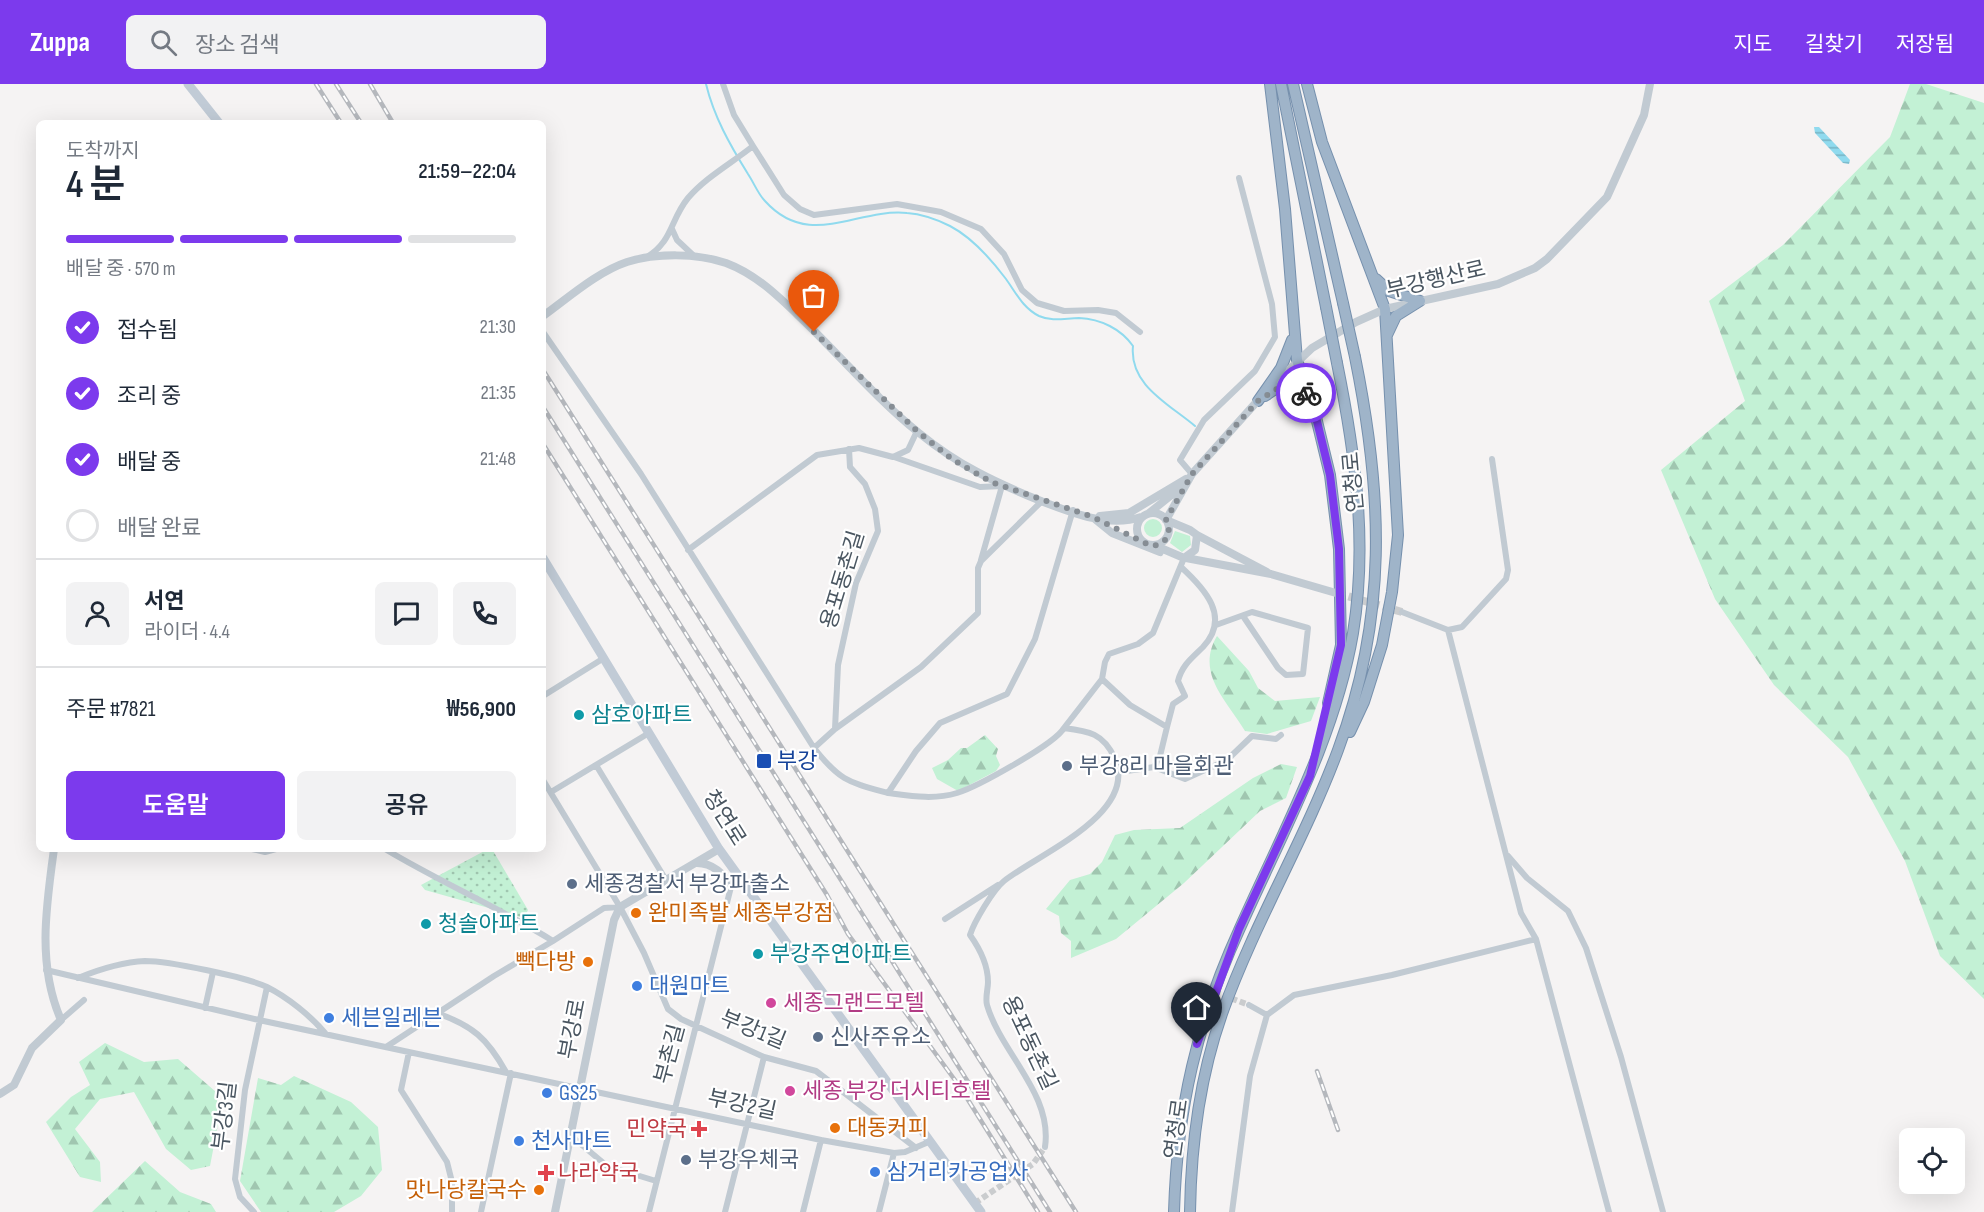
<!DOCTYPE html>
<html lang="ko">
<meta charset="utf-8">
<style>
:root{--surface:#fff;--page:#f2f2f3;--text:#1f2937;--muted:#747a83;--line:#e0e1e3;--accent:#7c3aed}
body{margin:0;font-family:"Sofia Sans Condensed","Noto Sans KR",sans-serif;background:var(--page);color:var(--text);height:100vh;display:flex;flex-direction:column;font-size:22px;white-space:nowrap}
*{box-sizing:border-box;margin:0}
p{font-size:20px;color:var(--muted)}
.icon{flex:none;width:33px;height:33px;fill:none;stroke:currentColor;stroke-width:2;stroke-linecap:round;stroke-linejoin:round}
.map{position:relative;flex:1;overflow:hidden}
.details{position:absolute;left:36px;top:36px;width:510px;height:732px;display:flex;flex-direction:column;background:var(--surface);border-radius:9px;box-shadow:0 6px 24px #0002}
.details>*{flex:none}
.fabs{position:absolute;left:1899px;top:1044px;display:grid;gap:12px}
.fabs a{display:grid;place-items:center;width:66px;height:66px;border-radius:9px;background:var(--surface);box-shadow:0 6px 24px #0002;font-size:30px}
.pin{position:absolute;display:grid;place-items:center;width:51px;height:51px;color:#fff;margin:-62px -26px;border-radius:50% 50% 50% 0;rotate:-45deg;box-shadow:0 0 6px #0007}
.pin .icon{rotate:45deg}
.courier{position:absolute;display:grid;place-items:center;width:60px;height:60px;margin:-30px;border:4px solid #7c3aed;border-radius:50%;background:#fff;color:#222;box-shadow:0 2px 8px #0007}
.summary em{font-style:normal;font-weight:600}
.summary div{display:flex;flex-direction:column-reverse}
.summary{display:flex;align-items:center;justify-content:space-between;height:102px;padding:0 30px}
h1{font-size:39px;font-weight:600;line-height:45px}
.bar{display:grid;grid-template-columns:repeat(4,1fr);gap:9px 6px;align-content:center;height:72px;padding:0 30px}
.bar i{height:8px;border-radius:4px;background:var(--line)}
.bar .current{background:var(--accent)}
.bar p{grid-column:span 4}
.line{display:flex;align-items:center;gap:15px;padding:0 30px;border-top:2px solid var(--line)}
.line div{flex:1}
.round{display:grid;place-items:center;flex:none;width:63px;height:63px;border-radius:9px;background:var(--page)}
ol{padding:0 30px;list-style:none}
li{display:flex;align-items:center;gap:18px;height:66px}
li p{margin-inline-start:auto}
li .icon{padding:6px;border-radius:50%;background:var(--accent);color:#fff;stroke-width:4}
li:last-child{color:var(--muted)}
li i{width:33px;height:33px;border:3px solid var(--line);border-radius:50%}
.button{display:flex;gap:12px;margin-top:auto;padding:12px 30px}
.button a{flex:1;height:69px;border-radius:9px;background:var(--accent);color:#fff;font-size:24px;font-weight:600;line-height:69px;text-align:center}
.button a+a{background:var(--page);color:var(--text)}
header{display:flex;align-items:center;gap:36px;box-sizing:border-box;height:84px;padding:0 30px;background:var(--accent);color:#fff}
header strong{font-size:28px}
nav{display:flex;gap:33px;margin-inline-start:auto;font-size:21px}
.search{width:420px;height:54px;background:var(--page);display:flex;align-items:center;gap:15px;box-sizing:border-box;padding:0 21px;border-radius:9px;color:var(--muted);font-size:22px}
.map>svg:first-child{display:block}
.grass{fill:#c3f1d5}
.forest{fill:url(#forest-firs)}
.park{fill:url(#park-dots)}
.water{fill:url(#water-rules)}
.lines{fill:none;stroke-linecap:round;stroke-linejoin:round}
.stream{stroke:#90daee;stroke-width:2}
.minor-tunnel{stroke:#caccce;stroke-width:6;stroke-dasharray:6 3;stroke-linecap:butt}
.tertiary-tunnel{stroke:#caccce;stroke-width:8;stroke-dasharray:8 4;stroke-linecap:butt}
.trunk-casing{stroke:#7690ad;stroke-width:12}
.minor{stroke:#c1cad2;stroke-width:6}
.tertiary{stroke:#c1cad2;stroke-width:8}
.secondary{stroke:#c1cbd6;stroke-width:9}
.trunk{stroke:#9fb4c9;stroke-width:10}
.rail-casing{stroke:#b5b8bd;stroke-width:4.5}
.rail{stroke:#fff;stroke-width:2;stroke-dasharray:7;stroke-linecap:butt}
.trunk-bridge-casing{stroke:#7690ad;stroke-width:12;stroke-linecap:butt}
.trunk-bridge{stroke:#9fb4c9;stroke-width:10}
.done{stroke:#868d94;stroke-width:6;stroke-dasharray:0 10.8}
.route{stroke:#7c3aed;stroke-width:8}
.culture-dot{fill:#0f9aa8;stroke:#fff;stroke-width:2}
.transit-dot{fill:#1a4fb4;stroke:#fff;stroke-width:2}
.service-dot{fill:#5c6f8a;stroke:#fff;stroke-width:2}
.food-dot{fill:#e8710a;stroke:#fff;stroke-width:2}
.shop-dot{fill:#3f7fe0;stroke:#fff;stroke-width:2}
.hotel-dot{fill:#d1479c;stroke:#fff;stroke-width:2}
.health-dot{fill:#e0444e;stroke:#fff;stroke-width:2}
.labels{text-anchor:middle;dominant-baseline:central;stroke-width:4.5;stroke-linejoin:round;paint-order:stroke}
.street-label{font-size:22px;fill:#4a5661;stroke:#fff}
.culture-label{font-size:22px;fill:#0d838f;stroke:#fff;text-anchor:start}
.transit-label{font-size:22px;fill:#164399;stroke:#fff;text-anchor:start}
.service-label{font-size:22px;fill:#4e5e75;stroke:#fff;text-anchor:start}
.food-label{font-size:22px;fill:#c56008;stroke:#fff;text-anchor:start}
.shop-label{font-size:22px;fill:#366cbe;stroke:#fff;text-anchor:start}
.hotel-label{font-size:22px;fill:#b23c85;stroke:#fff;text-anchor:start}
.health-label{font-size:22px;fill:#be3a42;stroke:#fff;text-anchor:end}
</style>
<header>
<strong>Zuppa</strong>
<div class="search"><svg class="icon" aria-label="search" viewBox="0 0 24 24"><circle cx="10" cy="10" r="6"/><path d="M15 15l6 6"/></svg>장소 검색</div>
<nav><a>지도</a><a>길찾기</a><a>저장됨</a></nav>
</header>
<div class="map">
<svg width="1984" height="1128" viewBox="0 0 1984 1128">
<defs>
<pattern id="forest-firs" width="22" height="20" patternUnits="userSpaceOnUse" patternTransform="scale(1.5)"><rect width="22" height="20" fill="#c3f1d5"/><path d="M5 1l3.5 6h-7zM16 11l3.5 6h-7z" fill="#a0c6b0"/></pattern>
<pattern id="park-dots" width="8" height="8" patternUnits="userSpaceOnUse" patternTransform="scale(1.5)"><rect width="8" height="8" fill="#c3f1d5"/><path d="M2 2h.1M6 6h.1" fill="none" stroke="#a0c6b0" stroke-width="1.8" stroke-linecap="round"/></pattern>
<pattern id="water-rules" width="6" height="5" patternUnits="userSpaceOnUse" patternTransform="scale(1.5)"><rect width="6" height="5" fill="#90daee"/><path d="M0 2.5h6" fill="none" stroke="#78b4c4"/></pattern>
</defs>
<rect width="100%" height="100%" fill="#f5f3f3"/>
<path class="grass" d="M1144 444a9 9 0 1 1 18 0a9 9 0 1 1-18 0Z
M1175,447l15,5 1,9 -9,7 -12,-9z"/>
<path class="forest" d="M1910,0h16l58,19v896l-44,-43 -35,-95 -57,-104 -74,-72 -59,-86 -54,-129 84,-69 -36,-100 74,-56 107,-108z
M1217,552l32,35 9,17 17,13 45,-4 -9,24 -44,13 -22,-3c-18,-30 -50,-58 -28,-95z
M985,651l13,14 -2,7 4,9 -4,6 -38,20 -21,-12 -5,-11 16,-8 13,-12h6z
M1281,680l16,3 -11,31 -26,13 -76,72 -68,56 -45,19v-17l-10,-8 -2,-17 -13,-7 24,-29 20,-6 12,-12 13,-27 19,-5 46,-2 73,-50z
M105,959l39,19 34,-3 38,33 3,27 -9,47 -19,4 -25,-21 -32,-57 -34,7 -25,30 25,33 1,20 -21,-5 -34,-55 25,-25 19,-12 -11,-23z
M294,992l57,26 27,25 4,43 -21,26 -27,16h-73l-21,-31 18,-103 23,7z
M145,1077l35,31 31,12 5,8h-124z"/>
<path class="park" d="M488,765h4l36,61 -4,8 -99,-28 -4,-5z"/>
<path class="water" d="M1814,43h5l31,33 -1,4 -6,-1 -28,-30z"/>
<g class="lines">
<path class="stream" d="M706,0c8,33 24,61 42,90 6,9 10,20 17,27 44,49 91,7 142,12 14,1 31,7 43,13 23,12 41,33 56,53 10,14 17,29 33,37 13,6 27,2 40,2 22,1 42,11 54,28 -4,39 36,58 62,80"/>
<path class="minor-tunnel" d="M1206,905l43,16
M975,1119l58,-39 12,-17"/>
<path class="tertiary-tunnel" d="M1337,509l65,19"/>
<defs>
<path id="trunk" d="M1270,0l15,125 12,151 18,53 15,62 9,74 2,96 -13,58
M1281,0l45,223
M1293,0l50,219
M1307,0l15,58 63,167 13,226 -6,57 -10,53 -18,57 -14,30
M1376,195l13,12 31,10
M1387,251l9,-19 24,-15
M1265,312c15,-11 30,-20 42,-2
M1258,317l23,-33 11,-28
M1174,1128c3,-103 23,-190 66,-284 43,-97 95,-190 113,-295 15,-91 2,-181 -16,-270
M1190,1128c1,-68 10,-137 33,-201 32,-89 82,-172 115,-261 50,-134 45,-255 17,-393"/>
</defs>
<use href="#trunk" class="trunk-casing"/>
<path class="minor" d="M753,62l31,49 16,14 14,6 83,-11 44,8 40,17 23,25 18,36 15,13 27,8 34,-1 18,3 24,19
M672,145l5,11 17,16
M647,173c26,-16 23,-37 41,-59 18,-21 44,-35 65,-52l-19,-31 -11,-31
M543,248l98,142 173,274c26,33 34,34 74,45l28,-42 24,-28 67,-29 28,-55 38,-129
M894,373l86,30 22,-1 -21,74
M1192,390l-12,-14 24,-40 51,-49 20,-34 -3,-33 -33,-126
M688,466l129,-95 42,-7 34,9 15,-7 9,-19
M1402,528l46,18 14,-3 44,-48 2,-9 -16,-111
M1216,541l36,-13 56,16 -5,46 -17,1 -8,-7 -35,-52
M1448,546l73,283 15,26 73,273
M1102,595l28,26 37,22 -7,29 -6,11 -34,5
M543,612l61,-38
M1167,643l6,-23 12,-8 -7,-15c4,-16 14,-23 25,-34 28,-30 2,-58 -22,-80
M1064,644l38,-49 3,-17 4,-8 29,-10 15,-11 31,-75
M835,645l86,-62 57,-54v-45l3,-7 61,-60
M814,664l21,-19 3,-64 18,-82 22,-52 -3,-22 -10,-25 -15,-17 -1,-18
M596,681l70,115
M1154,683l31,12 42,-19 25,-24 24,3 5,-4
M543,696l77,127 24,46 24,56 13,10 83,38 52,14 100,77
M551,708l98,-59
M888,709c23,3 46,7 69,0 20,-6 98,-49 107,-65 24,3 40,5 51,31 23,55 -77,95 -111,122 -11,9 -30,41 -34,54 10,14 18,29 18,47 0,7 -3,16 -1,23 14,48 66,89 58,142
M220,765h5
M252,765l13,3 11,-3
M385,765c55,33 113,58 168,92l51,-33 16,-1
M1508,772l19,22 41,33 18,37 35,109 42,155
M945,835l53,-34
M46,886l213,50 562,120 73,13 11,-1 26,-11
M78,894c22,-9 43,-16 67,-17 24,0 101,16 122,26 20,10 44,29 58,46
M1249,921l18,10
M205,924l8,-36
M437,929c36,13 50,25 69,59
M61,936l23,-20
M386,963l108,-71 59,-35
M409,968l-8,38 46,72 5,20v30
M570,1051l37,31 49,15
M254,1128l-14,-15 -5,-18 10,-89 22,-103
M481,1128l30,-139
M649,1128l86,-341
M725,1128l39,-155
M803,1128l18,-72
M879,1128l15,-59
M1232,1128l18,-136 17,-61 27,-20 98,-20 144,-36"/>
<path class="tertiary" d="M543,232c25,-18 54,-44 84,-54 30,-9 69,-9 99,1 32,12 55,36 79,59 38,37 73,78 114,111 39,32 75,49 122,68 31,12 68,27 100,16
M1276,298l36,-34 44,-26 29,-13 113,-25 37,-16 12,-9 60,-62 37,-82 6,-31
M1137 445a16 16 0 1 1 32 0a16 16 0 1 1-32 0Z
M1149,429l30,-24
M1100,432l29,-3 57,-34
M1096,436l16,13 48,19
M1197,451l70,37
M1156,462l28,12 11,-8 2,-15 -7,-5 -24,-10 26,-46 69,-77
M1186,474l85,16 65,19
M697,779c16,0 26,11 35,23
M0,1010l14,-9 18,-37 29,-28c-24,-55 -15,-113 -7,-171
M555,1128l59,-292 6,-13 99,-58"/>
<path class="secondary" d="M188,0l31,39
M543,474l176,291 262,363"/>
<use href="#trunk" class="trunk"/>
<defs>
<path id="rail" d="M316,0l25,39
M336,0l25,39
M370,0l23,39
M543,286l533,842
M543,323l507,805
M543,360l284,451 21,39 112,153 78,125
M1317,987l21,59"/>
</defs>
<use href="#rail" class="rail-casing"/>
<use href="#rail" class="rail"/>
<defs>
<path id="trunk-bridge" d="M1343,219l12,54
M1326,223l11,56"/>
</defs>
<use href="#trunk-bridge" class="trunk-bridge-casing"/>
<use href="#trunk-bridge" class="trunk-bridge"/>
</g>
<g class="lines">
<path class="done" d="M814,248l103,99 35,28 39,23 102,35 58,29c15,-1 22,-13 15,-26l26,-46 66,-73 28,-18 10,1 10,9"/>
<path class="route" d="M1197,960l42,-115 71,-153 31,-131 -2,-96 -9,-74 -15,-62 -9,-20"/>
</g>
<g class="culture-dot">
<circle cx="579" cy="631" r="6"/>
<circle cx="426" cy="840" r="6"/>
<circle cx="758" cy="870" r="6"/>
</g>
<rect class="transit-dot" x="756" y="669" width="16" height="16" rx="3"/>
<g class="service-dot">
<circle cx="1067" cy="682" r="6"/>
<circle cx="572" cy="800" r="6"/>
<circle cx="818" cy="953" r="6"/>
<circle cx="686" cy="1076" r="6"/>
</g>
<g class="food-dot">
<circle cx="636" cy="829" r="6"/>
<circle cx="588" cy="878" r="6"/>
<circle cx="835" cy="1044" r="6"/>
<circle cx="539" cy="1106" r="6"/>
</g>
<g class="shop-dot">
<circle cx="637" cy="902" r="6"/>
<circle cx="329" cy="934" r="6"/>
<circle cx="547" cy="1009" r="6"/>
<circle cx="519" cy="1057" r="6"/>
<circle cx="875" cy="1088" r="6"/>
</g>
<g class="hotel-dot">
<circle cx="771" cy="919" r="6"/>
<circle cx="790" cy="1007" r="6"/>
</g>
<g class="health-dot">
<path d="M696 1036h6v6h6v6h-6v6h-6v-6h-6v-6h6z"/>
<path d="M543 1080h6v6h6v6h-6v6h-6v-6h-6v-6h6z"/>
</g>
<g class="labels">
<g class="street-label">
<text transform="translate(1436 196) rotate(-13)">부강행산로</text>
<text transform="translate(1354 398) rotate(-95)">연청로</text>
<text transform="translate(843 496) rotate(-73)">용포동촌길</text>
<text transform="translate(724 734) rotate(58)">청연로</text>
<text transform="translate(573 945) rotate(-79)">부강로</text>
<text transform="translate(753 946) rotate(22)">부강1길</text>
<text transform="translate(1029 959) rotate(65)">용포동촌길</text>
<text transform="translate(670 970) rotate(-75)">부촌길</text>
<text transform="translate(742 1021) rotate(12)">부강2길</text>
<text transform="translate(225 1032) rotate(-83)">부강3길</text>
<text transform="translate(1177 1045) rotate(-82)">연청로</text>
</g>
<g class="culture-label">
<text x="591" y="631">삼호아파트</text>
<text x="438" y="840">청솔아파트</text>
<text x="770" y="870">부강주연아파트</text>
</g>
<g class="transit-label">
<text x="777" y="677">부강</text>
</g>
<g class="service-label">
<text x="1079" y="682">부강8리 마을회관</text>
<text x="584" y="800">세종경찰서 부강파출소</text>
<text x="830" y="953">신사주유소</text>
<text x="698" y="1076">부강우체국</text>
</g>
<g class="food-label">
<text x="648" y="829">완미족발 세종부강점</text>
<text x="576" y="878" text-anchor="end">빽다방</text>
<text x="847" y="1044">대동커피</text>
<text x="527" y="1106" text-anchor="end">맛나당칼국수</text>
</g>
<g class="shop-label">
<text x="649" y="902">대원마트</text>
<text x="341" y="934">세븐일레븐</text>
<text x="559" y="1009">GS25</text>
<text x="531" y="1057">천사마트</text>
<text x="887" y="1088">삼거리카공업사</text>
</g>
<g class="hotel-label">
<text x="783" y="919">세종그랜드모텔</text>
<text x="802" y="1007">세종 부강 더시티호텔</text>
</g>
<g class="health-label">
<text x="687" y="1045">민약국</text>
<text x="558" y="1089" text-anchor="start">나라약국</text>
</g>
</g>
</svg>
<div class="fabs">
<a><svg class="icon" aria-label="locate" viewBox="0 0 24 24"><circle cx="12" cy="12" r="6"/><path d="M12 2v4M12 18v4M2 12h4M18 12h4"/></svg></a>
</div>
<div class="pin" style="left:814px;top:248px;background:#ea580c"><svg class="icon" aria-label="bag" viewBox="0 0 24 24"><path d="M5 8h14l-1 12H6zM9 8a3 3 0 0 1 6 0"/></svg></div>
<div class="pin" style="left:1197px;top:960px;background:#1f2937"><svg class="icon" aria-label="home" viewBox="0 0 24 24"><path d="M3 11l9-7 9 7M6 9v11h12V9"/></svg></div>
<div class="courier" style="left:1306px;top:309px"><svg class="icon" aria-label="bike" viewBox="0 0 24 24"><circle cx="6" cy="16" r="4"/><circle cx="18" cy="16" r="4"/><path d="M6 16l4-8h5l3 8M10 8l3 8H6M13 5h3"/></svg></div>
<section class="details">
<div class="summary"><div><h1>4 분</h1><p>도착까지</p></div><em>21:59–22:04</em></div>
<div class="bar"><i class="current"></i><i class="current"></i><i class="current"></i><i></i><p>배달 중 · 570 m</p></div>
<ol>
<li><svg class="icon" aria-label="check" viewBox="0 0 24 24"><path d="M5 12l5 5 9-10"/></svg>접수됨<p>21:30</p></li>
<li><svg class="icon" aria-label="check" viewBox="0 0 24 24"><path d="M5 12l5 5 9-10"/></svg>조리 중<p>21:35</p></li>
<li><svg class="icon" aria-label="check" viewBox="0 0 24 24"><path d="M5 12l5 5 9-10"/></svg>배달 중<p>21:48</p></li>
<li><i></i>배달 완료</li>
</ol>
<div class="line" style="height:108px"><a class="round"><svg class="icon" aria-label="person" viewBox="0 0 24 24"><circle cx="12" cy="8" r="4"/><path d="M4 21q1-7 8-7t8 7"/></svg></a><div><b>서연</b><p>라이더 · 4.4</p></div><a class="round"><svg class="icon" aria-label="chat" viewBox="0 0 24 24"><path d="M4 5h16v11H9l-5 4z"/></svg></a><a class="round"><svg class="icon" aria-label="phone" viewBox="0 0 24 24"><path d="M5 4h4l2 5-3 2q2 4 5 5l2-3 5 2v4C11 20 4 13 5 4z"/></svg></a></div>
<div class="line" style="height:78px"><div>주문 #7821</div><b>₩56,900</b></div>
<div class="button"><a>도움말</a><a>공유</a></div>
</section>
</div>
